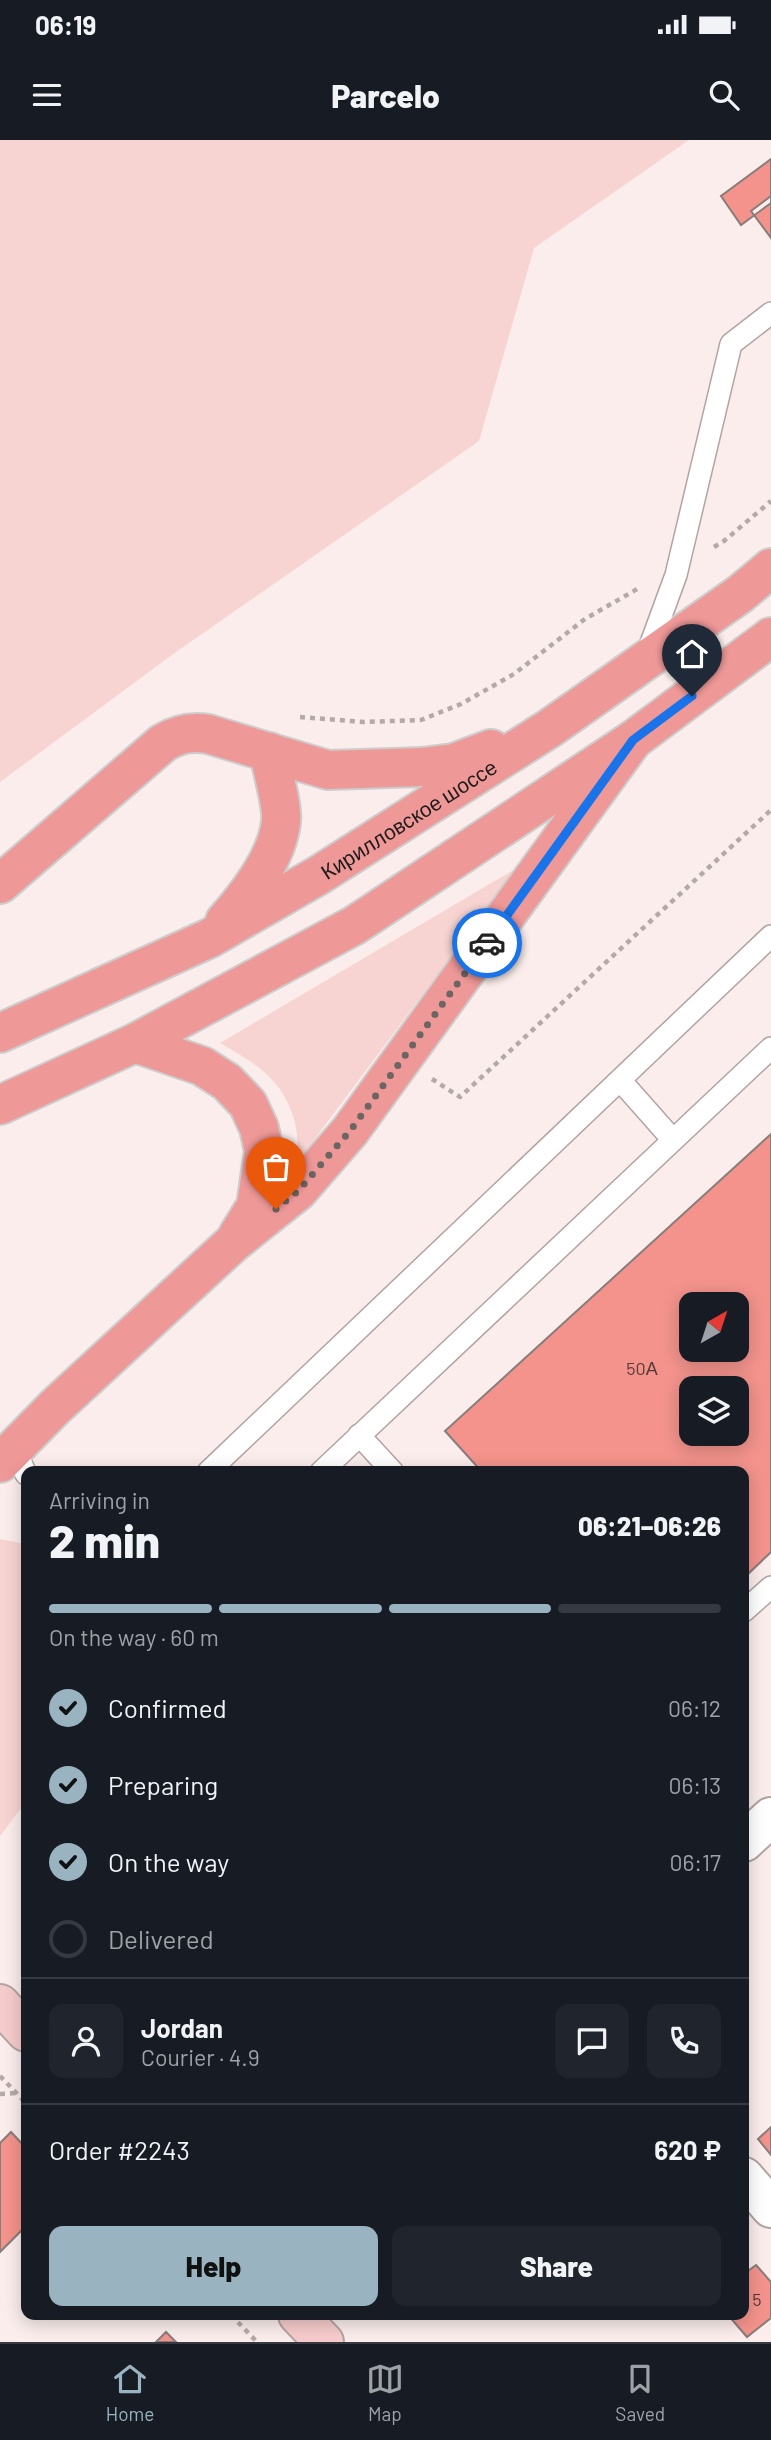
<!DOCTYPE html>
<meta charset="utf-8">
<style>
:root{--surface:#171b24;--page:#20242c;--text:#f1f3f6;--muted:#9ea1a6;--line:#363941;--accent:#9ab3c1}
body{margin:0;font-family:Barlow,sans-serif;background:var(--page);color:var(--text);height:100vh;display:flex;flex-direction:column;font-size:26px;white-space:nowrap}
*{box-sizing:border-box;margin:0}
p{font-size:23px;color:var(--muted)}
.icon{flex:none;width:38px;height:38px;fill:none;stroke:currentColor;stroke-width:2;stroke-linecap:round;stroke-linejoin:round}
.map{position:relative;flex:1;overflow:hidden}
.side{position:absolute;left:21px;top:1326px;width:728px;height:854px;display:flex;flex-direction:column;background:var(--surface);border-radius:14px;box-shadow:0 4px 18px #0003}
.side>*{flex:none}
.needle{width:46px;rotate:39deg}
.controls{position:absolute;left:679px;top:1152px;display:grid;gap:14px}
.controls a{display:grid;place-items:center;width:70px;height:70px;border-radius:14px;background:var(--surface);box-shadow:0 4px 18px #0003;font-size:35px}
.pin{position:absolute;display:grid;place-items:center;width:60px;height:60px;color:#fff;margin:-72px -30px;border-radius:50% 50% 50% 0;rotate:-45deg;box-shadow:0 0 7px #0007}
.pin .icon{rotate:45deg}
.courier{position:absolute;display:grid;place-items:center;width:70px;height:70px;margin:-35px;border:5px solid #1a73e8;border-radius:50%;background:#fff;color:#222;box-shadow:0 2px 9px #0007}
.overview em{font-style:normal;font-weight:800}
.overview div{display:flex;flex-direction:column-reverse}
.overview{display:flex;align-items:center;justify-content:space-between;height:119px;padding:0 28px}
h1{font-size:46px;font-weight:800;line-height:52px}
.bar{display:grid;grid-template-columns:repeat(4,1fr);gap:10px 7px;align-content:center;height:84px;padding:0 28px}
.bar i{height:9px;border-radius:5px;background:var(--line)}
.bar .active{background:var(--accent)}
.bar p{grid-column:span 4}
.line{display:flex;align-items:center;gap:18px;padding:0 28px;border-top:2px solid var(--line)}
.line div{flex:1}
.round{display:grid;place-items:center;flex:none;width:74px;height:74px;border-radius:14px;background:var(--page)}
ol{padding:0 28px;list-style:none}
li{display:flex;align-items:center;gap:21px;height:77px}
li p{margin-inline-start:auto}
li .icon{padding:7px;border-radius:50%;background:var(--accent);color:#111;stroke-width:4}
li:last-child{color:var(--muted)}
li i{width:38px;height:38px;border:4px solid var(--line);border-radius:50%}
.cta{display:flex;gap:14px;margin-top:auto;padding:14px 28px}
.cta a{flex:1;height:80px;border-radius:14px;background:var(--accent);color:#111;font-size:28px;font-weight:800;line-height:80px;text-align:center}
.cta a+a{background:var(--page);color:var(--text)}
.status{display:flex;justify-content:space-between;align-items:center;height:49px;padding:0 35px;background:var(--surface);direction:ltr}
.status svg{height:19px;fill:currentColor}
header{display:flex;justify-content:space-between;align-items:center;height:91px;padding:0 28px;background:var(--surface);font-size:32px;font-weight:800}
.dock{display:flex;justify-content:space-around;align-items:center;height:98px;border-top:2px solid var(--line);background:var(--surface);font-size:19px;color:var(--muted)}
.dock a{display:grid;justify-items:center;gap:4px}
.dock .active{color:var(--accent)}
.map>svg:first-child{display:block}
.green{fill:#f7d4d1}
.building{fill:#f3938c;stroke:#897d7c;stroke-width:2;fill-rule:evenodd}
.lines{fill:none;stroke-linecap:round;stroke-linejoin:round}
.lane-casing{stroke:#b1a4a3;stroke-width:24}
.street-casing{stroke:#b1a4a3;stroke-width:42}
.secondary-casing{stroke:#b1a4a3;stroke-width:42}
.primary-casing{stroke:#cecdcd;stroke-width:42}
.path{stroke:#b3a9a7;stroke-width:4.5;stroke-dasharray:5 5;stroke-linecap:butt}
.lane{stroke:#fff;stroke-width:21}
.street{stroke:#fff;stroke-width:38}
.secondary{stroke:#f6cbcb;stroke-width:38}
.primary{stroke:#ee9897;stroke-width:38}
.done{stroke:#6d6564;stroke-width:7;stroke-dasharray:0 12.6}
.route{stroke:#1a73e8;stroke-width:9}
.labels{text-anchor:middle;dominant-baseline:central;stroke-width:5;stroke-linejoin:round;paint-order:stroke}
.number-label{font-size:18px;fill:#563a38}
.street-label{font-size:21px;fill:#211c1c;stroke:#faedeb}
</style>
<div class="status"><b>06:19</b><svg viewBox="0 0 49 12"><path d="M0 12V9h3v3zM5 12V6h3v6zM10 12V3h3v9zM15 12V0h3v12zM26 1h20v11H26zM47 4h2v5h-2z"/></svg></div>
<header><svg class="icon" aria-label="menu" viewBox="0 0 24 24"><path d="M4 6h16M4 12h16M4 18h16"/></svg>Parcelo<svg class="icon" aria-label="search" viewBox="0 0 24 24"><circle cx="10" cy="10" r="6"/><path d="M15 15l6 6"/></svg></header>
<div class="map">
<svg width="771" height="2202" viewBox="0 0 771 2202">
<rect width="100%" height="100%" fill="#faedeb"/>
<path class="green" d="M0,0h689l-155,108 -55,193 -303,211 -176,130z
M517,728l-218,292c-2,-14 -1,-31 -6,-44 -13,-40 -39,-53 -73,-73z
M0,1399l26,5v258l-26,34z"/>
<path class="building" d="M771,19v44l-30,22 -20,-29z
M771,56v42l-20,-27z
M771,994v418l-27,26v-106h-262l-37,-41zM691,1164h46v45h-46zM691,1248h46v45h-46z
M771,1987v28l-13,-16z
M11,1992l15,16v78l-26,26v-109z
M756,2125l15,17v36l-24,19 -19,-22h16v-41z
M166,2192l10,10h-20z"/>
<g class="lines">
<defs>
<path id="lane" d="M647,514l29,-79 55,-231 40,-31
M620,940l53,60
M359,1295l34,37
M14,1308l12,26
M208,1332l563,-536
M321,1332l450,-424
M744,1471l27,-24"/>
<path id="street" d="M744,1702l27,-25
M744,2037l27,31"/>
<path id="secondary" d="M0,1864l26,28
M298,2175l26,27"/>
<g id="primary">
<path d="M0,744l163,-141c15,-9 28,-12 45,-9l120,36 94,-3 32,-4 37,-14"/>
<path d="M225,781c23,-26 52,-63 56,-99 2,-16 -9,-52 -12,-70"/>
<path id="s1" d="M0,893l210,-95 109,-63 231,-147 190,-134 31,-26"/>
<path d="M135,903l67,23 25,16 21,22 11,24 5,23 -8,55 -18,29"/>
<path d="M0,965l135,-62 220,-118 278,-185 138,-103"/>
<path d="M0,1323l55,-56 178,-164 65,-52 52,-60 283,-391"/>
</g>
</defs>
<use href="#lane" class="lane-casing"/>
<use href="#street" class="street-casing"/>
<use href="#secondary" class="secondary-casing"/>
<use href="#primary" class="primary-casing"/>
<path class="path" d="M714,407l10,-6 47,-40
M300,577l64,5 57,-2 40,-16 53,-30 71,-55 54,-31
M432,939l28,18 311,-287
M0,1936l26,27
M0,1954l17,-1
M231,2175l26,27"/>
<use href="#lane" class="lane"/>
<use href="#street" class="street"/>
<use href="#secondary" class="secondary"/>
<use href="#primary" class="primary"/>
</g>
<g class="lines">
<path class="done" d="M276,1069l22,-18 52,-60 137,-188"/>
<path class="route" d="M487,803l146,-203 59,-44"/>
</g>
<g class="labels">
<g class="number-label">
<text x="642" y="1228">50А</text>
<text x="757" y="2159">5</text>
</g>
<g class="street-label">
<text stroke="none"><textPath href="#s1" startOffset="462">Кирилловское шоссе</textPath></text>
</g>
</g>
</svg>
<div class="controls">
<a><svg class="needle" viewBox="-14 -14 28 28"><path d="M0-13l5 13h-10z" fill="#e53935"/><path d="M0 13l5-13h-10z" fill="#9ea1a6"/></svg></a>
<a><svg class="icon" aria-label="layers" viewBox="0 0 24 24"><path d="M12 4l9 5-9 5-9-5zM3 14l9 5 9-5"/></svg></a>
</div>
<div class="pin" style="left:276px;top:1069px;background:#ea580c"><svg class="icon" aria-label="bag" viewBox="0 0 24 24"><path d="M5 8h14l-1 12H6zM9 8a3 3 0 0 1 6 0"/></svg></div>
<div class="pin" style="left:692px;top:556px;background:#1f2937"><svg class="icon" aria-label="home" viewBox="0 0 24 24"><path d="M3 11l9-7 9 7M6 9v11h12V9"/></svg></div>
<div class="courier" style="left:487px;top:803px"><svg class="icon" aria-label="car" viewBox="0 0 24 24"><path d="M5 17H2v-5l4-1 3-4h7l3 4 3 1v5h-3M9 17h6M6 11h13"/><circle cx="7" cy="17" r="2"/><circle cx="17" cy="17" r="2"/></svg></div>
<section class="side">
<div class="overview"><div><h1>2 min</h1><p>Arriving in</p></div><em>06:21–06:26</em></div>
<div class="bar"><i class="active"></i><i class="active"></i><i class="active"></i><i></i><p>On the way · 60 m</p></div>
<ol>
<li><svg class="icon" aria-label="check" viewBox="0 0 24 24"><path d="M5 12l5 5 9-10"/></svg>Confirmed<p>06:12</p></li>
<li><svg class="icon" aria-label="check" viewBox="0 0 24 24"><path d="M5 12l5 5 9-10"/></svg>Preparing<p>06:13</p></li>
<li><svg class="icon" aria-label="check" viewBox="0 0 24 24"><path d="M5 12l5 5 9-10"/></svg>On the way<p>06:17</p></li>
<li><i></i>Delivered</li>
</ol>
<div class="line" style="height:126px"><a class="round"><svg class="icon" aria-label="person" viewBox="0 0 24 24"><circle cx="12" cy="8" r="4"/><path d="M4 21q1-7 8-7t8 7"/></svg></a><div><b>Jordan</b><p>Courier · 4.9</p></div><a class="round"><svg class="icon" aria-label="chat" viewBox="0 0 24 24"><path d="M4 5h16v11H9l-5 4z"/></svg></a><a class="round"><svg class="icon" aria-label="phone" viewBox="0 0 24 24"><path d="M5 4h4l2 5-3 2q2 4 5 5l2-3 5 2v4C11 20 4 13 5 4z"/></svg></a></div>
<div class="line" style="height:91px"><div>Order #2243</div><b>620 ₽</b></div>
<div class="cta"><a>Help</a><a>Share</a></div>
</section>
</div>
<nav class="dock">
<a class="active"><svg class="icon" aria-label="home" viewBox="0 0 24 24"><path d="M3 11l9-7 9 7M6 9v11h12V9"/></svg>Home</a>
<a><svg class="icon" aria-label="map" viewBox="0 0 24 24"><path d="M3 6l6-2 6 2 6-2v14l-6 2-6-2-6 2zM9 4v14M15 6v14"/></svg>Map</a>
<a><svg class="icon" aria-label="saved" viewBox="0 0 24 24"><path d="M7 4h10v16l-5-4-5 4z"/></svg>Saved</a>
</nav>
